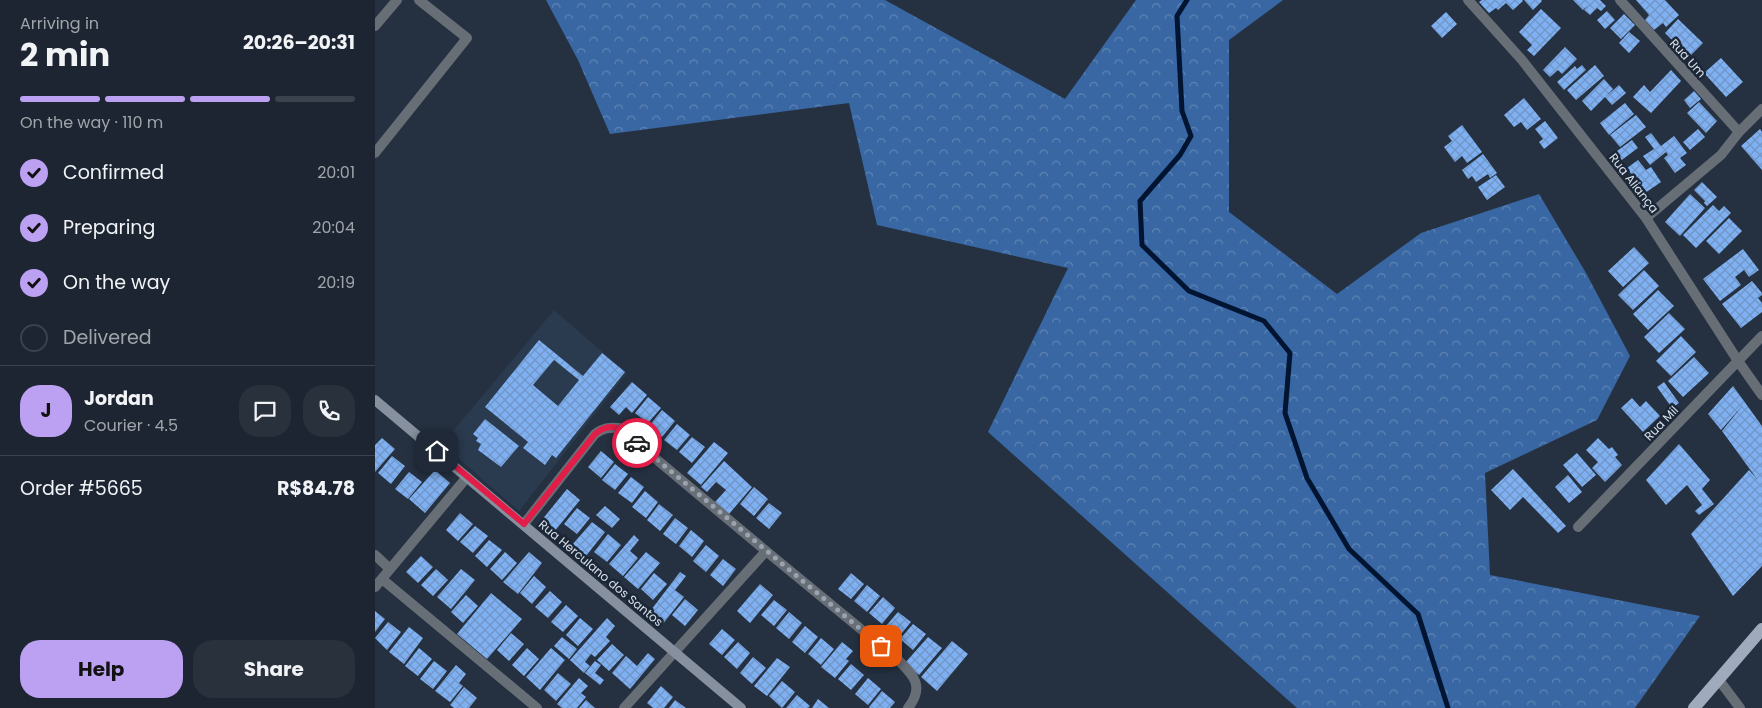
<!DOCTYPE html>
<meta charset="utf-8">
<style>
:root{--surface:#1c2531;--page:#29313d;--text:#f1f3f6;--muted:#a0a5ab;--line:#3a424d;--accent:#bca0f2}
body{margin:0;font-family:Poppins,sans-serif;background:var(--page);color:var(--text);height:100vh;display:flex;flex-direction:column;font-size:19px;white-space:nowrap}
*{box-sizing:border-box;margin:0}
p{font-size:16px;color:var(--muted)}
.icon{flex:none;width:28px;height:28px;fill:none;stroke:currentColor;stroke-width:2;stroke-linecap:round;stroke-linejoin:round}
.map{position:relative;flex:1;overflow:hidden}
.details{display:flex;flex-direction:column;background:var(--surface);width:375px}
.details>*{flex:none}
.pin{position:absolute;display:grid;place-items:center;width:42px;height:42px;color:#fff;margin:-21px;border-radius:10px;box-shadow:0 2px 8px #0006}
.courier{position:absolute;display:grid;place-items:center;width:50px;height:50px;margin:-25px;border:4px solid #e11d48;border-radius:50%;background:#fff;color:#222;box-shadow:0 1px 6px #0007}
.overview em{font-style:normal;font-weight:700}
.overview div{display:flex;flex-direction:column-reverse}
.overview{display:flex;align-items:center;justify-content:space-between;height:85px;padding:0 20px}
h1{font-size:32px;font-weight:700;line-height:38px}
.bar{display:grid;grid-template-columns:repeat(4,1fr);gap:8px 5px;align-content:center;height:60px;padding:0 20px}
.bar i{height:6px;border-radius:4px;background:var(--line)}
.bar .selected{background:var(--accent)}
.bar p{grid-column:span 4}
.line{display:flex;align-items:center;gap:12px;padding:0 20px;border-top:1px solid var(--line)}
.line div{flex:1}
.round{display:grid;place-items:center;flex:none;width:52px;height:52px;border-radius:20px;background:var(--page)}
ol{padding:0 20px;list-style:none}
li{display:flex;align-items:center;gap:15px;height:55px}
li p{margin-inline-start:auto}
li .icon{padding:5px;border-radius:50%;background:var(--accent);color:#111;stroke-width:4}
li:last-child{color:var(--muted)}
li i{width:28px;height:28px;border:2px solid var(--line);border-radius:50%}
.action{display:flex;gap:10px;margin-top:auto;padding:10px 20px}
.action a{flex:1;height:58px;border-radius:20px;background:var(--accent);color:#111;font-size:20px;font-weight:700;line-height:58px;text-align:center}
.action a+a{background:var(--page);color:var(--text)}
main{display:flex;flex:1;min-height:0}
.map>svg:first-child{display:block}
.built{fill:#2a3a4f}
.forest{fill:url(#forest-crowns)}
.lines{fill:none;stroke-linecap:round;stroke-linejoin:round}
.stream{stroke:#011532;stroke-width:5}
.building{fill:url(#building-cross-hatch);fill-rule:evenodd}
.street{stroke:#686e76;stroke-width:10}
.secondary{stroke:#87909e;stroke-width:10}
.primary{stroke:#9fabbc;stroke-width:12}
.done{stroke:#9aa3b0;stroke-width:5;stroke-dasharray:0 9}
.route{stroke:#e11d48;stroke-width:6}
.labels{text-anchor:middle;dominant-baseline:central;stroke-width:5;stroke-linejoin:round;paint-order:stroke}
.street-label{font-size:12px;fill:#d9e0eb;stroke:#1b2736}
</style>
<main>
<section class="details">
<div class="overview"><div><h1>2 min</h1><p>Arriving in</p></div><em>20:26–20:31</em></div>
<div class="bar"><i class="selected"></i><i class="selected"></i><i class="selected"></i><i></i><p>On the way · 110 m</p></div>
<ol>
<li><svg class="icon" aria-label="check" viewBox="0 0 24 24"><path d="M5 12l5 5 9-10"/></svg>Confirmed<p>20:01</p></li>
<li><svg class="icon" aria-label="check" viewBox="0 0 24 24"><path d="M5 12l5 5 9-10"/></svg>Preparing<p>20:04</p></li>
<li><svg class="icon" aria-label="check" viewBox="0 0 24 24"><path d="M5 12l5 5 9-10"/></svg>On the way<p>20:19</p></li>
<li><i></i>Delivered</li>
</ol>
<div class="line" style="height:90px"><b class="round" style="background:var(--accent);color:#111">J</b><div><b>Jordan</b><p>Courier · 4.5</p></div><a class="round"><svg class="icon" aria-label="chat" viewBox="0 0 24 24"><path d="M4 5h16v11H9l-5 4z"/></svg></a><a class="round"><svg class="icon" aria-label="phone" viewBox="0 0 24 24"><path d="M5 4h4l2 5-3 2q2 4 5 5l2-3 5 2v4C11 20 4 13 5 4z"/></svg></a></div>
<div class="line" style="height:65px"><div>Order #5665</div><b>R$84.78</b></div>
<div class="action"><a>Help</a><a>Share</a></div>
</section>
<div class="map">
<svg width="1387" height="708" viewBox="0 0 1387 708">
<defs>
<pattern id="forest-crowns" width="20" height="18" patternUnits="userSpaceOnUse" patternTransform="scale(1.25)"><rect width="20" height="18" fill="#3967a3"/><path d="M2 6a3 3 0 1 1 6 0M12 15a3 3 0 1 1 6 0" fill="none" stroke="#5e84b4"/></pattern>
<pattern id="building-cross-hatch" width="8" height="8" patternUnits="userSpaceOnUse" patternTransform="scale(1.25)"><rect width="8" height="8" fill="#7fb0f1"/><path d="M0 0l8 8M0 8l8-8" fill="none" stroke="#7095c6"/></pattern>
</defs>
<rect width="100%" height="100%" fill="#253141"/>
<path class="built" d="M179,310l73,63 -108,138 -77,-67z"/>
<path class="forest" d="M171,0h339l180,99 71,-99h147l-54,40v172l108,82 84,-61 118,-39 47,79 44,83 -33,64 -112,53 5,102 210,41 -65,92h-338l-309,-276 80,-164 -191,-43 -28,-122 -239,31 -32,-74z"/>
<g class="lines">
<path class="stream" d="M812,0l-10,16 5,95 9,25 -11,19 -40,46 2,44 47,46 75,30 26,32 -5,60 22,65 42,71 69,65 30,94"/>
</g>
<path class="building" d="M1107,0h40l1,1 -10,9 -7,-7 -8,7 -2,-2 -7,5 -10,-11z
M1149,0h17l1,1 -9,9z
M1198,0h27l6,6 -5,5 -4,-3 -7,7 -6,-5 4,-5 -5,5z
M1261,0h29l14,15 -13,12 -3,-4 -9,7 -9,-10 4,-5z
M1166,9l20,19 -27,28 -7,-6 5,-5 -13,-13z
M1232,11l8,9 -10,9 -8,-9z
M1071,12l11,12 -15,14 -11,-12z
M1249,14l11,11 -14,14 -11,-11z
M1303,19l25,24 -14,14 -24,-24z
M1254,32l11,9 -11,12 -10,-10z
M1190,47l12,12 -15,15 -4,-4 -8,7 -7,-7z
M1346,58l22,24 -17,15 -22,-24z
M1207,65l4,5 -22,20 -7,-8 18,-16 2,3z
M1220,65l9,11 -28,24 -9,-10z
M1296,70l10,11 -30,32 -18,-16 11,-12 6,7z
M1229,79l9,10 -22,22 -9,-10z
M1244,85l7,8 -14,12 -7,-8z
M1319,91l7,8 -11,9 -6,-8z
M1149,98l17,21 -14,11 -6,-8 -7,5 -10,-12z
M1324,102l18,19 -11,12 -19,-20z
M1250,103l9,11 -25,21 -9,-12z
M1261,115l10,12 -26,20 -10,-12z
M1170,121l13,17 -14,11 -5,-7 4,-3 -8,-10z
M1087,125l20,27 -15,11 -5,-7 -7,6 -11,-15 8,-6 -4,-5z
M1323,129l7,8 -15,13 -7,-8z
M1385,129l2,3v38l-21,-24z
M1276,133l10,13 13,-10 13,17 -7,5 6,7 -11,8 -11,-15 4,-3 -2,-3 -16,13 -7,-9 11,-7 -9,-12z
M1257,140l6,8 -19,14 -6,-8z
M1108,154l14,19 -7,5 -2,-4 -12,8 -4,-6 -4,3 -6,-9z
M1263,160l8,10 5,-3 10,15 -16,11 -18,-25z
M1121,175l9,12 -18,13 -9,-13z
M1327,182l15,15 -10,9 -3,-3 1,-2 -11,-11z
M1315,194l15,14 -25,28 -15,-14z
M1338,205l6,6 5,-5 7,7 -35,35 -13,-13z
M1354,218l13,13 -23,23 -13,-13z
M1259,247l15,16 -26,24 -15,-16z
M1368,249l16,21 -10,7 -5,-7 -9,7 6,8 -21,16 -17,-22z
M1269,270l15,16 -26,24 -15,-15z
M1377,281l10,12v2l-4,3 4,5v9l-21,16 -19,-24z
M1283,290l16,16 -26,24 -15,-16z
M1294,313l16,16 -26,24 -15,-16z
M1306,336l15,16 -25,24 -15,-15z
M164,340l44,36 19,-23 23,19 -69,86 -4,-3 -7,10 -22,-17 5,-6 -43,-35zM179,360l25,20 -21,26 -25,-21z
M1319,357l15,16 -26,24 -15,-16z
M257,382l15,13 -15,18 -6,-6 -7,8 -9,-8z
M1289,382l15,21 -7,5 -15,-21z
M1358,386l29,40v140l-29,30 -42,-62 58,-64 8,9 -35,-48 21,-26 -22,25 -13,-16z
M273,397l13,11 -13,15 -13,-10z
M1257,398l8,9 6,-6 14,15 -17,16 -22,-24z
M287,410l13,11 -13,16 -13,-11z
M110,419l34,27 -18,21 -23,-17 3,-6 -5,-3 2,-3 -5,-4z
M302,424l13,11 -13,15 -13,-10z
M317,437l13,10 -13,16 -13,-11z
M7,438l13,11 -20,23v-27z
M1223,438l11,11 3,-2 6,8 -3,2 7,8 -17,17 -13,-14 6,-6 -12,-12z
M339,442l14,11 -27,32 -14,-12z
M1304,444l31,36 -8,9 12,15 -15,11 -4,-4 7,-6 -15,-20 -21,20 -20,-25z
M226,451l13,11 -13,16 -13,-11z
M1202,453l19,22 -14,12 -19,-22z
M17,456l13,10 -14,18 -13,-11z
M349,461l28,26 -23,27 -14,-12 11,-12 -10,-8 -9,10 -6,-5z
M240,464l13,10 -13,16 -13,-10z
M1138,469l53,57 -8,7 -35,-36 -13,13 -19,-20z
M60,470l15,13 -25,30 -16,-14z
M34,472l13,10 -14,17 -13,-10z
M1193,475l14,17 -13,11 -14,-16z
M256,477l13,10 -12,16 -14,-10z
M379,487l14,12 -14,17 -14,-12z
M192,489l13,11 -26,32 -13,-11z
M270,491l13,11 -12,16 -14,-11z
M394,503l13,10 -13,16 -13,-11z
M284,504l14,11 -13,16 -13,-11z
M230,506l15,13 -8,9 -16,-13z
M202,508l13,10 -13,16 -13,-10z
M85,513l13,11 -15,17 -12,-11z
M300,518l13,10 -12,16 -13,-10z
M217,522l13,10 -19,24 -14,-11z
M100,526l13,10 -15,17 -13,-11z
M316,530l13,11 -12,16 -13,-11z
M233,534l13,11 -14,17 -13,-10z
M259,535l5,5 -9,11 8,7 -15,18 -14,-12z
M114,540l13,10 -15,17 -12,-11z
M331,545l13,11 -13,16 -13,-11z
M130,552l12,11 -15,17 -12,-11z
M154,552l13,11 -24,31 -15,-12z
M271,552l14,11 -22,26 -14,-12z
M46,556l12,11 -15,16 -12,-11z
M348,559l13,10 -13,17 -13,-11z
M61,569l12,11 -15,16 -12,-11z
M86,569l14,11 -24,29 -14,-12z
M305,572l6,4 -11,14 9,7 -22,28 -14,-11z
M279,573l13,11 -14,16 -12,-11z
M476,573l13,11 -13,15 -13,-10z
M159,576l12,11 -14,17 -12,-11z
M385,584l13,11 -23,28 -13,-12z
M492,585l13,11 -13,16 -13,-11z
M175,591l12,11 -14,16 -13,-11z
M116,593l31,26 -35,40 -30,-25z
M91,595l12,11 -15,17 -12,-11z
M508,597l12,11 -13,16 -13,-11z
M310,599l13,11 -13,16 -13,-11z
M399,600l13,10 -13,16 -13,-11z
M191,605l12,11 -15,16 -12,-10z
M0,611l10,8 -10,13z
M414,612l13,11 -13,16 -13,-11z
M523,612l13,10 -13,16 -13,-11z
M205,618l13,11 -15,17 -12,-11z
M232,618l8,8 -9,11 4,4 -15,16 -4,-3 -6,8 5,4 -6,7 -14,-13z
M13,622l13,10 -14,18 -12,-12z
M538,624l13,10 -13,16 -13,-11z
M430,626l13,11 -13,16 -13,-11z
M34,627l14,11 -19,26 -15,-12z
M347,629l13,11 -13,15 -13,-11z
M136,633l13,11 -15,17 -12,-11z
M187,637l15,12 -8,10 -15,-13z
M553,637l14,11 -23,27 -14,-12z
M446,638l13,11 -13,16 -13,-11z
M577,641l16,13 -31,37 -16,-14z
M363,642l12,11 -13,16 -13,-12z
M467,642l11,9 -7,8 3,2 -14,17 -14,-11z
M237,644l12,11 -15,16 -12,-11z
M44,648l13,11 -14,17 -13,-10z
M152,648l12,11 -15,17 -12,-11z
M176,648l14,12 -25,30 -14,-13z
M273,653l7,6 -25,30 -18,-16 14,-17 11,10z
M378,657l13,11 -14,16 -12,-11z
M402,658l13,9 -23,29 -13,-10z
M59,661l13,10 -14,18 -13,-10z
M220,661l6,4 -6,8 9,7 -4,5 -15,-12z
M476,664l13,11 -13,15 -13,-11z
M81,665l10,9 -7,9 4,3 -13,16 -15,-11z
M183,673l13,11 -15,17 -12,-11z
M204,678l9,8 -7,7 5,4 -9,11h-15l-5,-4z
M493,678l13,11 -13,16 -13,-11z
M407,681l13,11 -13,16 -13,-12z
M286,686l12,11 -9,11h-11l-6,-5z
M89,687l13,11 -8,10h-15l-4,-3z
M507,691l13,11 -5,6h-20l-1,-1z
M422,695l13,11 -2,2h-22z
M443,699l11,9h-17z
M211,700l9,8h-16z
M300,700l11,8h-17z"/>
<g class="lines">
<path class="street" d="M1093,0l54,60 124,158 92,143 24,34
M1245,0l119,132
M0,26l22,-26
M0,153l92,-115 -48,-38
M1271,218l75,-63 18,-23 23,-23
M149,524l71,-90c8,-6 14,-7 24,-6l147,123 130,107c16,16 30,27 12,50
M1203,527l184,-191
M0,555l15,14
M7,579l155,129
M0,587l92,-110
M1344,680l21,28
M249,708l142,-157"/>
<path class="secondary" d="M0,400l366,308"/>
<path class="primary" d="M1319,708l68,-79"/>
</g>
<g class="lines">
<path class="done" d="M262,443l244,203"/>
<path class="route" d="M62,451l87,73 71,-90c18,-15 28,-3 42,9"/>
</g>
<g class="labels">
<g class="street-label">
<text transform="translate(1313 58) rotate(48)">Rua Um</text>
<text transform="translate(1259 183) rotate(52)">Rua Aliança</text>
<text transform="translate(1286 423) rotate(-46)">Rua Mil</text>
<text transform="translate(226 573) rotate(40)">Rua Herculano dos Santos</text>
</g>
</g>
</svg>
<div class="pin" style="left:506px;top:646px;background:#ea580c"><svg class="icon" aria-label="bag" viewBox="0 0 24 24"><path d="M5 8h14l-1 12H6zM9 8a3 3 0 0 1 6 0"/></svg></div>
<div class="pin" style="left:62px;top:451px;background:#1f2937"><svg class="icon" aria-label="home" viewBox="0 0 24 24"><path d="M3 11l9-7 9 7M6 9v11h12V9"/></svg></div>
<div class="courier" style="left:262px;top:443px"><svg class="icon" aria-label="car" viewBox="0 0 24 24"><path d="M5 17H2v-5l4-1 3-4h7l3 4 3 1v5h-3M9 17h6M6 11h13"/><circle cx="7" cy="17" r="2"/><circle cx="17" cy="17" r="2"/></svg></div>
</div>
</main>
